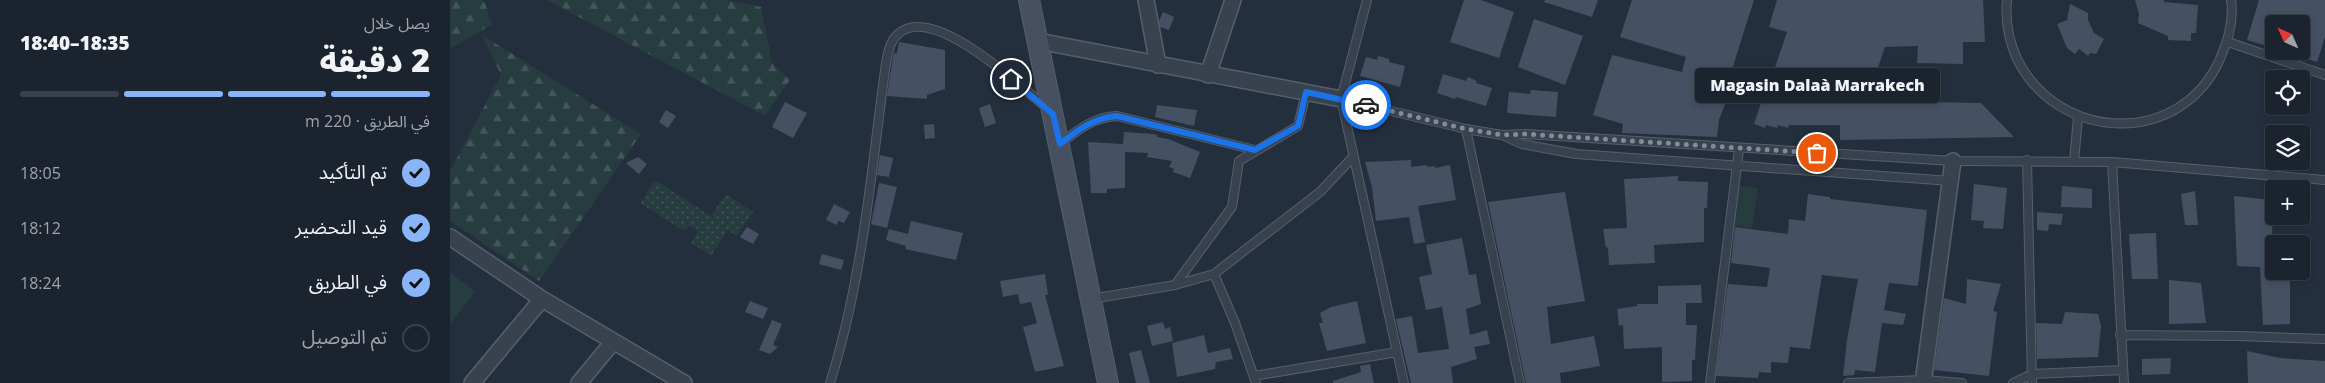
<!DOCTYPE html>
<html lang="ar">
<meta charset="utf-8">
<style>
:root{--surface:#1b232e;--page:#282f3a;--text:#f1f3f6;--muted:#a0a4aa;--line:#39404a;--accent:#8ab4f8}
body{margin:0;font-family:"Open Sans","Noto Sans Arabic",sans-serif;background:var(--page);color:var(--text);direction:rtl;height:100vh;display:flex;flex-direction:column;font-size:19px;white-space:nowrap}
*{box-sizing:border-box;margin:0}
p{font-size:16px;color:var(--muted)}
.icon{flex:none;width:28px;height:28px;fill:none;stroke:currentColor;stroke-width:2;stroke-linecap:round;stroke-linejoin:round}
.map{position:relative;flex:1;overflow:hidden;direction:ltr}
.panel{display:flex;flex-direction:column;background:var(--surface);width:450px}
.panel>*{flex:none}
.needle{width:32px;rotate:315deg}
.buttons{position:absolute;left:1815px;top:15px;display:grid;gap:10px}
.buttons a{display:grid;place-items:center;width:45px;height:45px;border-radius:5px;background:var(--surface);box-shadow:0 2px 8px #0003,0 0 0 1px var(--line);font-size:25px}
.pin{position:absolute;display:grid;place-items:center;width:42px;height:42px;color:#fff;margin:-21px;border:2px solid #fff;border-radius:50%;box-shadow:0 1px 5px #0007}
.courier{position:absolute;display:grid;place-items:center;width:50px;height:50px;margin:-25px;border:4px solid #1a73e8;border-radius:50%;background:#fff;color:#222;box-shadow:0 1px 6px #0007}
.bubble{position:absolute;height:35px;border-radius:5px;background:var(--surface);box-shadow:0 2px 8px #0003,0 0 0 1px var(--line);font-size:16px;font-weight:800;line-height:35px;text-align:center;direction:rtl}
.summary em{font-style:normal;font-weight:800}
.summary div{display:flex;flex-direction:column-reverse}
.summary{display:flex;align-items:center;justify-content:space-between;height:85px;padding:0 20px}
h1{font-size:32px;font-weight:800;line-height:38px}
.bar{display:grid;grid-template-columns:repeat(4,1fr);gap:8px 5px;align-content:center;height:60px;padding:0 20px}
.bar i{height:6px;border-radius:4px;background:var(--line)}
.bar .current{background:var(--accent)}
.bar p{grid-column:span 4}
ol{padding:0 20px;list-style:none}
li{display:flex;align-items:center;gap:15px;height:55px}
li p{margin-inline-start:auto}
li .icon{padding:5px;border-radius:50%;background:var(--accent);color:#111;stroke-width:4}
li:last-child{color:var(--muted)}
li i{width:28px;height:28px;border:2px solid var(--line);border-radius:50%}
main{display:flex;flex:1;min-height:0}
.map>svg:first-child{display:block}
.forest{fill:url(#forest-firs)}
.park{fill:url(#park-dots)}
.pitch{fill:#263c3f}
.building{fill:#455162}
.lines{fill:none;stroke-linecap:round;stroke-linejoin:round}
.lane-casing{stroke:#565f6c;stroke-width:10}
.street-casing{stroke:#565f6c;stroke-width:18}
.secondary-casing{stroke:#565f6c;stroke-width:22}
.lane{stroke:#38414e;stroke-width:8}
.street{stroke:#38414e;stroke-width:15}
.secondary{stroke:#465061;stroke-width:20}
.done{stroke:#828b98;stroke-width:5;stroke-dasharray:0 9}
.route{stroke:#1a73e8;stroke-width:6}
</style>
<main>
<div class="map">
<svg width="1875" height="383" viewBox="0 0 1875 383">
<defs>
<pattern id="forest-firs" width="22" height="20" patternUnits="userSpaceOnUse" patternTransform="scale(1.25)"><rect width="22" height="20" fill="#263c3f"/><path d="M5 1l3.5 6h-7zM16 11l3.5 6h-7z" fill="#435659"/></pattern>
<pattern id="park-dots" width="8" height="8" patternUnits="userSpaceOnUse" patternTransform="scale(1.25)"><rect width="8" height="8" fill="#263c3f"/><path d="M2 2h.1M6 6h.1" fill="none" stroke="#435659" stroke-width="1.8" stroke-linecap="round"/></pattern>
</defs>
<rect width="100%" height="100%" fill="#242f3e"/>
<path class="forest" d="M0,0h31l4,3 7,21 -42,25z
M97,0h181l33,7 11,56 18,17 -25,36z
M32,35l159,99 -102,147 -89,-60v-50l51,-96z"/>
<path class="park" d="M205,180l56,36 15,-22 27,18 -16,24 -9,-6 -17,26 -20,-13 7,-12 -9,-6 -5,6 -44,-28z"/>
<path class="pitch" d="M1286,185l22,3 -6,40 -22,-3z
M0,272l25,20 -25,32z"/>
<path class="building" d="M1014,0h17l33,12 -15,46 -49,-16z
M1095,0h53l-6,17 -48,-15z
M1182,0h122l-27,85 5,1 -13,34 -2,17 -95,-4 1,-9 -30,-9 19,-60 70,17 4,-15 -66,-20z
M1327,0h206l2,42h-22v22l-46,-1 1,-17 -33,1 -13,38 53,-1v18l56,1 33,34 -174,3v-15h-51l-1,3 -10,-3 -1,3 -11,-3 -1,3 -11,-4 7,-21h2l24,-71 -18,-5z
M1685,0h29v2l34,3 -2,28h-5v8l-23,-1v-4l-30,-13 1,-9z
M1809,0h66v37l-8,25 -16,-5v-33h-27v24l-27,-8z
M1620,4l18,9v7l6,13 10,6 -8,15 -6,-1 -2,3 -9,-7 -4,5 -8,-6 -10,-24 10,-4z
M713,12l11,5 -5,13 -9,-3 -1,-6z
M1084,19l49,17 -18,49 -47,-18z
M449,42l46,8v39l-18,6v4l-40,-3 6,-39 1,-4h3z
M928,56l11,3v3l16,4 -5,21 -40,-11 6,-19 11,3z
M993,74l23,7 2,-4 9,4 -1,2 16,5 -6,18 -30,-9 -1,2 -18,-6z
M1081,90l27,2 -2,25 -49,-4 2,-21 21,2z
M335,102l22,11 -14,25 -21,-11z
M540,104l6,19 -11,4 -6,-19z
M707,105l40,5 -3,16 -39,-9z
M216,110l10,6 -8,12 -9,-6z
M484,124l1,14 -10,1 -1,-14z
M674,132l29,2 4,1v2l11,2 32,13 -10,26 -17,-6 1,-3 -5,-2 3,-6 -25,-4 1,-4 -23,-1v36l-18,1v4h-16l-3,-51 35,2z
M430,155l13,3 -4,19 -12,-2z
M188,157l9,7 -8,10 -13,-11z
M961,160v7l16,-2v2l8,-1v2l15,-3 6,35 -38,6 7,36 -11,2 -5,-27 -33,4 -4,-34 -7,-25z
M1228,176v5l30,1 -1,26h-3v34l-50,3 1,18 -46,2 -1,-18 -2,1 -3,-19 24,-1 -3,-49z
M429,183l18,4 -10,41 -16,-4z
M1524,184l33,4 -4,41 -20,-1 1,-7 -13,-1z
M1612,186l30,3v19l-31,-1z
M1745,191l3,34h-13l-4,-31z
M1115,192l20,109 -38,6 4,37 43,-8 6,30 -40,7 1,10h-35l-38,-181z
M1358,194l22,3v2l97,11 -9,76 -29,-3 -5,27 22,4 -3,11 -21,-2 -7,49 -20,-2 -1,5 -11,1 4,-36 11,-61 -36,-4 -12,74 -20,-2 -2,16 -17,-1v11l-12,-1 -1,6 -42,-2 12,-92 39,3 3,-19 -39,-5 4,-36 53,7 1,-15 16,2z
M1784,196l37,4 3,71h16v53l-27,1 -3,-58 -23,-1z
M384,204l16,8 -6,11 -6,-2 -1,4 -11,-5z
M1587,212l26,2 -2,11 -12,-1 -1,7 -11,-1z
M461,221l52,12 -7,27 -51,-11 1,-3 -20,-6 3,-11 19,5z
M297,227l12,7 -6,10 -13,-7z
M1706,233l2,46h-26l-3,-45z
M1012,238l7,37 7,-1 5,30 -15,5 4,26 17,-5 3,14 -16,3 3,12 -26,8 2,16h-42l-15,-64 16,-3 6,37 31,-4 -7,-42 -16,3 -7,-33 13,-3 -6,-29z
M372,254l22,6 -3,10 -22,-6z
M595,274l3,21h-3l19,71 -29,6 -12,-45 14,-4 -6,-21 -11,2 -2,-10 -15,3 -3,-16z
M1517,279l34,5 -8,27 4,1 -8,64 -55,-6 10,-72 22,6z
M1719,280l32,3 5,40 -37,1z
M1251,285l1,18h-16v22h11l-2,35h-3v21l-30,1v-35l-38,2 -1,-24 -4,1 -2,-17 20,-3v-2h21v-18z
M300,301l18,7 -5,11 -18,-7z
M907,301l9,42 -39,8 -8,-28h4l-3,-10 11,-6z
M1615,312l33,2 3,12 -3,31 -61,2 -1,-36 26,1z
M322,320l10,4 -9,21 5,2 -8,7 -11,-4z
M713,322l2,7 5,-2 3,14 -21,5 -5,-20z
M754,335l4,18 22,-5 3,11 -17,3 -1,7 -38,8 -5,-34z
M691,350l9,33h-14l-7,-30z
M1797,351l33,7 45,3v22h-77z
M1721,358l-1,16 -28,1v-16z
M920,364l4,19h-41v-2l28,-9 -1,-6z"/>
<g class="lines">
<defs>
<path id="lane" d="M917,0l-26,99 63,284
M1557,0c-2,20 2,41 10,59 42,84 164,88 203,0 8,-18 14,-40 11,-59
M1778,42l97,33
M891,99l125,30 36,6 23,-1 428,27 159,1 213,18
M1016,129l54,254
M1052,135l20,9 54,10 375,27
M611,143c18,-14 33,-26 56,-27l138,34
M1577,160l5,223
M1624,161l4,-44
M1662,162l12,221
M764,274l21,49 21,60
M725,285l57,-78 7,-46 59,-35 8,-33
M641,299l84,-14 39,-11 106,-82 32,-34
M1670,335l118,1 87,3
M804,376l143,-24
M380,383c32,-101 41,-208 55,-313 2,-12 3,-27 13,-36 35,-32 123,53 150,75
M1260,383l29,-234
M1398,383l75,-3 39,3
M1563,383l19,-9 91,-4"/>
<path id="street" d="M696,0l12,65
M588,41l303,58
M758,75l25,-75
M0,237l92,62 142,84
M22,383l70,-84
M129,383l34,-41
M1473,383l30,-222"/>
<path id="secondary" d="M579,0l79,383"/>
</defs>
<use href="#lane" class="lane-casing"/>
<use href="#street" class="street-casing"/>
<use href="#secondary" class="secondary-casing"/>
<use href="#lane" class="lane"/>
<use href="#street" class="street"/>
<use href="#secondary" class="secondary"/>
</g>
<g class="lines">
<path class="done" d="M916,105l100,24 36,6 23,-1 292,19"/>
<path class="route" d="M561,79l42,35 7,30c18,-14 33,-26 57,-28l138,34 43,-24 8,-34 60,13"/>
</g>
</svg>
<div class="buttons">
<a><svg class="needle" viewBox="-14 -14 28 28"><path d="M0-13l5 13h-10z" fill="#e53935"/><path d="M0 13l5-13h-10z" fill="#a0a4aa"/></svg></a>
<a><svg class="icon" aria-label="locate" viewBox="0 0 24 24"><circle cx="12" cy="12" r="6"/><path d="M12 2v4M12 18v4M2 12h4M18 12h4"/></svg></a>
<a><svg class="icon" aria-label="layers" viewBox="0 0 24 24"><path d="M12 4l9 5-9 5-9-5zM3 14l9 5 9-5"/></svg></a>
<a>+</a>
<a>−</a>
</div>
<div class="pin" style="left:1367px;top:153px;background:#ea580c"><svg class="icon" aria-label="bag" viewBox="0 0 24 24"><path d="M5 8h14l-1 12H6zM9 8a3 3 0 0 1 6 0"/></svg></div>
<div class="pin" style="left:561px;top:79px;background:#1f2937"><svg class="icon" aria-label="home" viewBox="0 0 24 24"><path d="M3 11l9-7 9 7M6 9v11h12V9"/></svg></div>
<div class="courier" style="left:916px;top:105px"><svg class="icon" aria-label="car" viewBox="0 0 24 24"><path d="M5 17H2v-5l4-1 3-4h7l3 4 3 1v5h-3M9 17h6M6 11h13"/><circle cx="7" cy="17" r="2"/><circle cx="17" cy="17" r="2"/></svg></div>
<div class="bubble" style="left:1245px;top:68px;width:245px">Magasin Dalaà Marrakech</div>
</div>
<section class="panel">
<div class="summary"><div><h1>2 دقيقة</h1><p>يصل خلال</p></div><em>18:35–18:40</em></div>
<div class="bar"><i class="current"></i><i class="current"></i><i class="current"></i><i></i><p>في الطريق · 220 m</p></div>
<ol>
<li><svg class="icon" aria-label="check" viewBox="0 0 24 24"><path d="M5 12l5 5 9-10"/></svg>تم التأكيد<p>18:05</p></li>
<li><svg class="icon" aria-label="check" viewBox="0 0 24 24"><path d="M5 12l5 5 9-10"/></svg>قيد التحضير<p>18:12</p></li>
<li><svg class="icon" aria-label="check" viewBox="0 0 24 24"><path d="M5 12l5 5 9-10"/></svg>في الطريق<p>18:24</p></li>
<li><i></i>تم التوصيل</li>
</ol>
</section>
</main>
